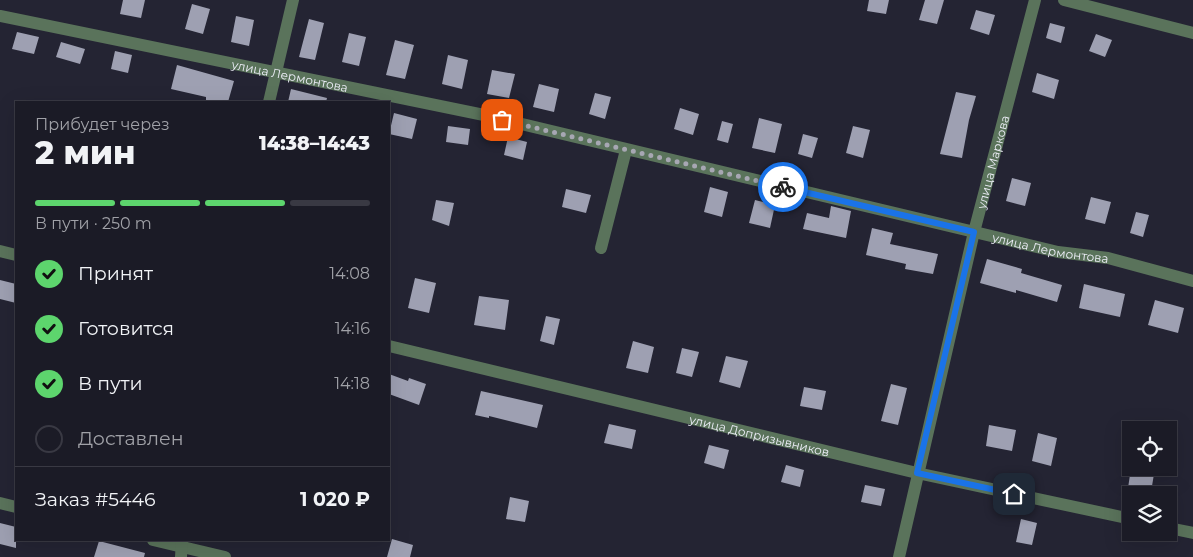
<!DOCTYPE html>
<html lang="ru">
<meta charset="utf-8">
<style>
:root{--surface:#1b1b26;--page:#24242e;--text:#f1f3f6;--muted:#a0a1a7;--line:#393943;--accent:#5dd56d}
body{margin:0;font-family:Montserrat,sans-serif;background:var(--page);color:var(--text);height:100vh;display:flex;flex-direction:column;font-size:19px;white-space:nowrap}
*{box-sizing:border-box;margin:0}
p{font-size:16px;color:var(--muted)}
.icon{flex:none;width:28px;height:28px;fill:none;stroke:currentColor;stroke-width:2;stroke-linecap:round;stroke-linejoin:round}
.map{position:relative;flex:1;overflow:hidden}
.side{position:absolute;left:15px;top:101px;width:375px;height:440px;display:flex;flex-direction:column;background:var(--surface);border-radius:0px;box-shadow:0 5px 20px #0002,0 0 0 1px var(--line)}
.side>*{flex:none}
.tools{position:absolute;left:1122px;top:421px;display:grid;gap:10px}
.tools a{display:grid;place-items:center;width:55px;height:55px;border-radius:0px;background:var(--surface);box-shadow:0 5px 20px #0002,0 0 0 1px var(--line);font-size:25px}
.pin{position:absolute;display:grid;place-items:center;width:42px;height:42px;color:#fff;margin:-21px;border-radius:10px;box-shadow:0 2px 8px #0006}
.courier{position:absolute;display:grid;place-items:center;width:50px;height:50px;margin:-25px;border:4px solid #1a73e8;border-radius:50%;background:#fff;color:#222;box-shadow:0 1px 6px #0007}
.head em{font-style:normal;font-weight:800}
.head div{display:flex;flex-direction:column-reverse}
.head{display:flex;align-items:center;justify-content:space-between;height:85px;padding:0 20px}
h1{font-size:32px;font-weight:800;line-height:38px}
.bar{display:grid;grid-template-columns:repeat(4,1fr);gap:8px 5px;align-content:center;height:60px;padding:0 20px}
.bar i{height:6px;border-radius:4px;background:var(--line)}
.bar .selected{background:var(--accent)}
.bar p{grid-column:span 4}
.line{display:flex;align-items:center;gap:12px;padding:0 20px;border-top:1px solid var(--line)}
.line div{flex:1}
ol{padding:0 20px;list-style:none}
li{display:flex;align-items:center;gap:15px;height:55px}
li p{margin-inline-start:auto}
li .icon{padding:5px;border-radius:50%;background:var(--accent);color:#111;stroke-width:4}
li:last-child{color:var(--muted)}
li i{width:28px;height:28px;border:2px solid var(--line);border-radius:50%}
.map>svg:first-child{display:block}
.building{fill:#9ea0b2}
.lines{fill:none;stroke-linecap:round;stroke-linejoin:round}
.minor{stroke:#5a735b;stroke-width:12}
.tertiary{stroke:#5a735b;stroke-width:12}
.done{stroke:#a7a7b3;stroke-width:5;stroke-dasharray:0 9}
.route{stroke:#1a73e8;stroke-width:6}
.labels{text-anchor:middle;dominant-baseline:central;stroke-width:5;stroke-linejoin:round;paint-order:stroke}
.street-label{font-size:12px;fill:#edeef8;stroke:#242433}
</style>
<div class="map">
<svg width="1193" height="557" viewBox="0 0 1193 557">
<rect width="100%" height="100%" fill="#242433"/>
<path class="building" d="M123,0h22l-4,18 -21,-4z
M869,0h20l-3,14 -19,-3z
M925,0h19l-7,24 -18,-4z
M192,4l18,5 -7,25 -18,-5z
M976,10l19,5 -6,20 -19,-6z
M236,16l18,4 -5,26 -18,-4z
M309,19l15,4 -9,37 -16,-3z
M1050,23l15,4 -4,16 -15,-5z
M17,32l22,5 -5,17 -22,-5z
M349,33l17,4 -7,29 -17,-4z
M1096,34l16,6 -7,17 -16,-6z
M395,40l19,5 -9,34 -19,-4z
M61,42l24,7 -5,15 -24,-7z
M115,51l17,4 -4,18 -17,-4z
M448,55l20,5 -6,29 -20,-5z
M177,65l57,16 -6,21 -22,-2v-3l-35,-8z
M492,70l23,4 -6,24 -22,-4z
M1037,73l22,7 -5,19 -22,-7z
M539,84l20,5 -5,23 -21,-5z
M291,89l36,9 -1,4h-38z
M956,92l20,4 -7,24 -7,38 -22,-4z
M595,93l16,4 -6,22 -16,-5z
M680,108l19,6 -6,21 -19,-6z
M394,113l23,6 -5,20 -23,-5z
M759,118l23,6 -7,29 -23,-5z
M722,121l11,3 -5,19 -11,-3z
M448,126l22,3 -2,16 -22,-3z
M853,126l17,4 -7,28 -17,-5z
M803,134l15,4 -6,20 -14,-4z
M508,137l19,5 -4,18 -19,-5z
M1012,178l19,5 -6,23 -19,-5z
M710,187l18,5 -6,25 -18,-5z
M566,189l25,6 -5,18 -24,-6z
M1091,197l20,5 -6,22 -20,-5z
M436,200l18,3 -5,23 -17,-6z
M755,200l20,5 -5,23 -21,-5z
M831,206l20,5 -5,27 -43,-9 4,-16 22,5z
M1136,212l13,3 -6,22 -13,-4z
M872,228l21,5 -3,11 48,10 -5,20 -28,-5 1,-5 -40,-9z
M987,259l35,10 -1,4 41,12 -5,17 -41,-12v3l-36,-10z
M415,278l21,5 -7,30 -21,-5z
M0,280l16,4v19l-16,-4z
M1084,284l41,10 -5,23 -41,-9z
M479,296l30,4 -4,30 -31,-5z
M1155,300l29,8 -6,25 -30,-8z
M546,316l14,3 -6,26 -14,-4z
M633,341l21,6 -6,26 -22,-5z
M682,348l17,4 -7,25 -16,-4z
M726,356l22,5 -8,27 -21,-6z
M389,374l19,7 1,-3 17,6 -7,21 -30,-11z
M891,384l16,4 -9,37 -17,-4z
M804,387l22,4 -4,19 -22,-4z
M481,391l62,14 -6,23 -48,-12v2l-14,-3z
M609,424l27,6 -4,19 -28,-6z
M989,425l27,5 -4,21 -26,-5z
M1038,433l19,5 -6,28 -19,-5z
M709,445l20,5 -5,19 -20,-6z
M786,465l18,5 -4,17 -19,-5z
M1131,468h24l-4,24 -23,-4z
M865,485l20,4 -4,17 -20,-4z
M510,497l19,4 -4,21 -19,-3z
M1021,519l16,4 -5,22 -16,-3z
M0,523l16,4v21l-16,-4z
M392,539l21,6 -3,12h-23z
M99,541l46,12 -1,4h-50z"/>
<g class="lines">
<g class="minor">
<path d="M1064,0l129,33"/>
<path id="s1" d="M0,16l484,99 574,137 50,6 85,23"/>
<path d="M601,248l25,-98"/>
<path d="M0,251l16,4"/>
<path id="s2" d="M389,346l528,127 214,46"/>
<path d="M0,503l16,4"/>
<path d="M1169,528l24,5"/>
<path d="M153,540l72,17"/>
<path id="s3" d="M899,557l75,-325 61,-232"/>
</g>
<path class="tertiary" d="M269,102l24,-102
M181,557l1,-17"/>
</g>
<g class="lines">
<path class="done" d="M502,120l281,67"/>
<path class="route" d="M783,187l191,45 -57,241 97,21"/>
</g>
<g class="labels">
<g class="street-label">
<text stroke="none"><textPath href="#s1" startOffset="296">улица Лермонтова</textPath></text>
<text stroke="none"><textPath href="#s3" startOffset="406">улица Маркова</textPath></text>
<text stroke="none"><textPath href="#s1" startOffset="1076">улица Лермонтова</textPath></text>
<text stroke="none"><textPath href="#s2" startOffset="381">улица Допризывников</textPath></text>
</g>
</g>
</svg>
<div class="tools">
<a><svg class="icon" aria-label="locate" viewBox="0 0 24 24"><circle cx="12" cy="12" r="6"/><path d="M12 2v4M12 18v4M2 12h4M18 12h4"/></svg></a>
<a><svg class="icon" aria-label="layers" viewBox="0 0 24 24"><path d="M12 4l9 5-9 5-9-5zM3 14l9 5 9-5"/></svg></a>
</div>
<div class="pin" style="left:502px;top:120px;background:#ea580c"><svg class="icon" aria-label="bag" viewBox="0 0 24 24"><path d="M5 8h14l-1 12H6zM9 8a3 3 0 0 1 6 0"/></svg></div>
<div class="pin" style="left:1014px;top:494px;background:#1f2937"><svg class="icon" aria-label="home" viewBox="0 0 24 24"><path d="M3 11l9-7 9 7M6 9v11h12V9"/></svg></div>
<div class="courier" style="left:783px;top:187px"><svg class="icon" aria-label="bike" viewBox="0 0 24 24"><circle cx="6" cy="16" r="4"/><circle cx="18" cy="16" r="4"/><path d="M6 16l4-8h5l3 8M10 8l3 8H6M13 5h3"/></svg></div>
<section class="side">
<div class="head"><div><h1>2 мин</h1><p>Прибудет через</p></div><em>14:38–14:43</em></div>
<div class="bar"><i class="selected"></i><i class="selected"></i><i class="selected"></i><i></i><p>В пути · 250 m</p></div>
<ol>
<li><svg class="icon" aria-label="check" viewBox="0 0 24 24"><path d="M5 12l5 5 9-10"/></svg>Принят<p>14:08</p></li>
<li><svg class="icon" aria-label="check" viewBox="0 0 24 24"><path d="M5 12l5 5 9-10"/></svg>Готовится<p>14:16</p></li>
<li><svg class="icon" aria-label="check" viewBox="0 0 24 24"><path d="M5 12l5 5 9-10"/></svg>В пути<p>14:18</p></li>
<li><i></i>Доставлен</li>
</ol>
<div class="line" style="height:65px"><div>Заказ #5446</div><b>1 020 ₽</b></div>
</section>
</div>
